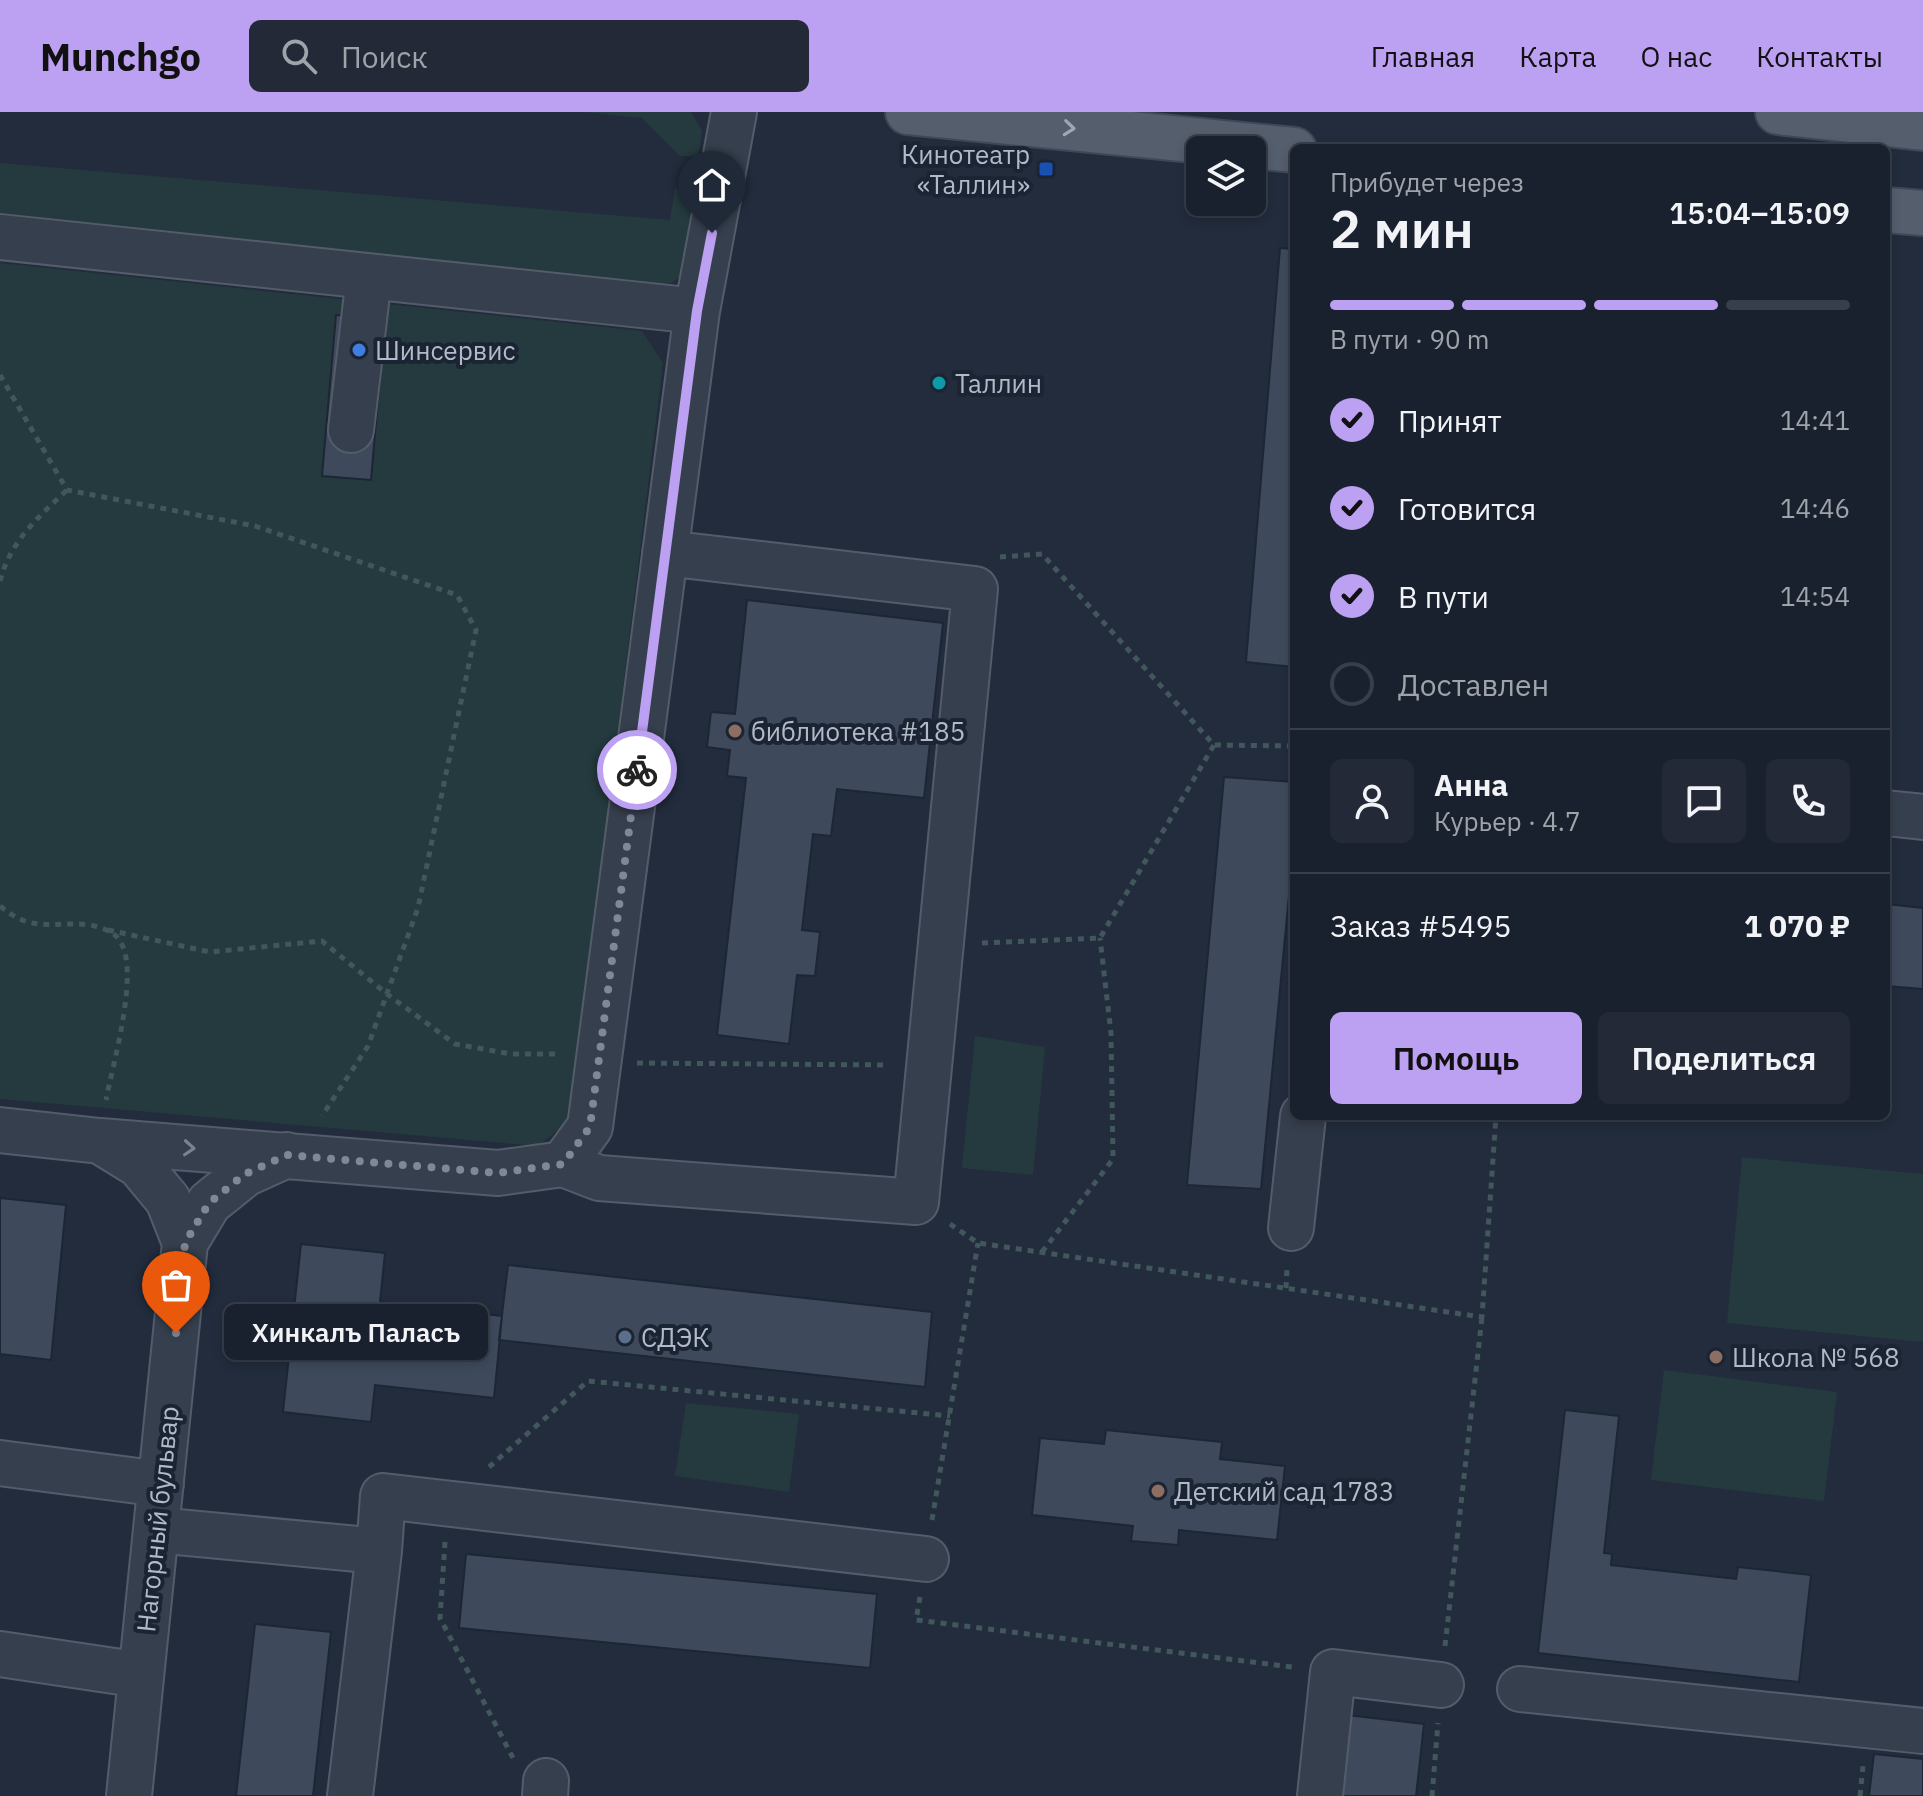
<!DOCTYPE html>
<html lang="ru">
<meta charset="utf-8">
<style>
:root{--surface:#1a212e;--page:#232936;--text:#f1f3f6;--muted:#9fa3aa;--line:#383e4a;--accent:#bca0f2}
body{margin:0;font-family:"IBM Plex Sans",sans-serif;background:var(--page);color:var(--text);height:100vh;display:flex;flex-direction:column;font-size:30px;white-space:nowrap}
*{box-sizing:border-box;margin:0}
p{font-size:26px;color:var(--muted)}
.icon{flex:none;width:44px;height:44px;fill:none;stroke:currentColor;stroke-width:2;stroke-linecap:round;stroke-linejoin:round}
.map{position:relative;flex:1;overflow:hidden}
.sheet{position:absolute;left:1290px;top:32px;width:600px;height:976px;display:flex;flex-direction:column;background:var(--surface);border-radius:12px;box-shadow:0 4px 12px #0003,0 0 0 2px var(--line)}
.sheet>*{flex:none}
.controls{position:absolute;left:1186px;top:24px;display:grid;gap:16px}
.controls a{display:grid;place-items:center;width:80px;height:80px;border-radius:12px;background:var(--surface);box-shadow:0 4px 12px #0003,0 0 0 2px var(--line);font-size:40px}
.pin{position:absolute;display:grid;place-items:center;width:68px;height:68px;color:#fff;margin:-82px -34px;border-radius:50% 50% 50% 0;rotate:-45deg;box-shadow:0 0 8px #0007}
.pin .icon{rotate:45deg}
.courier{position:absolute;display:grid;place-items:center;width:80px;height:80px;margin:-40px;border:6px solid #bca0f2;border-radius:50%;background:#fff;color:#222;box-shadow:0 2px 10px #0007}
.bubble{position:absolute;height:56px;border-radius:12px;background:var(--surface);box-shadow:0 4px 12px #0003,0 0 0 2px var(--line);font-size:26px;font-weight:600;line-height:56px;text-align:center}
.summary em{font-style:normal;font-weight:600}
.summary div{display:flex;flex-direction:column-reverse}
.summary{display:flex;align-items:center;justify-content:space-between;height:136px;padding:0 40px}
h1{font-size:52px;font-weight:600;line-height:60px}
.bar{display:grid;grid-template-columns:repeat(4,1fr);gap:12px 8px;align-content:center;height:96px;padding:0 40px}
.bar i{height:10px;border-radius:6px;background:var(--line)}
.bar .selected{background:var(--accent)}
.bar p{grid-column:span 4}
.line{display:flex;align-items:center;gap:20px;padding:0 40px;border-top:2px solid var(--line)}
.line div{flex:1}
.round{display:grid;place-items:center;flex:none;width:84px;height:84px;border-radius:12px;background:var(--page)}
ol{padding:0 40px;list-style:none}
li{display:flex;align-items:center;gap:24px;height:88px}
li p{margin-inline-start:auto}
li .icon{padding:8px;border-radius:50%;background:var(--accent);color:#111;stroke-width:4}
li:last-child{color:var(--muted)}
li i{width:44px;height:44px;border:4px solid var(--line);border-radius:50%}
.button{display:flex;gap:16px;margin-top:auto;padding:16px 40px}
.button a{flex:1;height:92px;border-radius:12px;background:var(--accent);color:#111;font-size:32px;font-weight:600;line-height:92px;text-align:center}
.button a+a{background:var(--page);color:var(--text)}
header{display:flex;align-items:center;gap:48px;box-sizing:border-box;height:112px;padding:0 40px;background:var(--accent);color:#111}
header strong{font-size:38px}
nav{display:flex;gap:44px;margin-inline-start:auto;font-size:28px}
.search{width:560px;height:72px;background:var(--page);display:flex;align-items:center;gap:20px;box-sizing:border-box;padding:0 28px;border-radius:12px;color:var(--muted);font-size:30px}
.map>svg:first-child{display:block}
.green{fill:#243a3e}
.building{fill:#3e4a5c;stroke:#1d2634;stroke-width:2}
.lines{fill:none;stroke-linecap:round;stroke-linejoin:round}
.minor-casing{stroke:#545c6b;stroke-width:48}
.major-casing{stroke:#3f4856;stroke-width:48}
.path{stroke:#42575b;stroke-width:5;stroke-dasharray:6 6;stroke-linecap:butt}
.minor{stroke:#363f4d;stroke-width:44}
.major{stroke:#545e6d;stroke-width:44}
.oneway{stroke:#9fa7b6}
.oneway2{stroke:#7a8291}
.done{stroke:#808897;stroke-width:8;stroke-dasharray:0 14.4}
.route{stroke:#bca0f2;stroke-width:10}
.transit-dot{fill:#1a4fb4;stroke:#1b2432;stroke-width:3}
.shop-dot{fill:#3f7fe0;stroke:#1b2432;stroke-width:3}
.culture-dot{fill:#0f9aa8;stroke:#1b2432;stroke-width:3}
.education-dot{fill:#8d6e63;stroke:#1b2432;stroke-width:3}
.service-dot{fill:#5c6f8a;stroke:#1b2432;stroke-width:3}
.labels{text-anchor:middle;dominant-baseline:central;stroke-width:8;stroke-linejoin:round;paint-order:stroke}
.poi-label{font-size:26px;fill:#b2b9c8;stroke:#1b2432;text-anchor:start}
.street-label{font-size:26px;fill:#b2b9c8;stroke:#1b2432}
</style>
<header>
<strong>Munchgo</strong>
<div class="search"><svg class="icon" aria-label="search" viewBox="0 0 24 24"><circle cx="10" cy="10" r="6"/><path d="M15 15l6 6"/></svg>Поиск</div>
<nav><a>Главная</a><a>Карта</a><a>О нас</a><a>Контакты</a></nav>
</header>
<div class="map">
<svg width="1923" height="1684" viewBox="0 0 1923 1684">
<rect width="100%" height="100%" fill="#222c3d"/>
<path class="green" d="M583,0h108l11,19 -4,25h-18l-38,-38z
M0,51l670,57 5,-32 18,4 -11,84 -17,11 -665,-73z
M0,151l642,68 21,32 -93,757 -32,26 -538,-47z
M975,924l70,11 -12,128 -71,-7z
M1742,1045l181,17v168l-196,-19z
M1664,1258l173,22 -13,109 -173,-21z
M686,1291l113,11 -10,78 -114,-16z"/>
<path class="building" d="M1280,136l14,1v418l-48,-5z
M336,203l49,4 -14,161 -49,-4z
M747,488l196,23 -19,175 -87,-9 -6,47 -18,-2 -11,96 18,2 -5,44 -18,-1 -8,69 -72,-9 29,-257 -19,-2 3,-26 -23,-3 4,-35 24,2z
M1224,665l70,5v61l-33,346 -74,-4z
M1886,792l37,4v81l-37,-3z
M0,1086l66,7 -15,155 -51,-6z
M301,1132l84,9 -5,49 122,14 -8,82 -119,-13 -4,37 -88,-10z
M508,1153l424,47 -7,75 -426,-47z
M1565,1298l54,6 -15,137 8,1 -1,11 125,14 2,-12 73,8 -12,107 -261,-29z
M1106,1318l116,12 -2,17 65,7 -8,74 -98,-10 -1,15 -47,-4 2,-15 -101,-11 8,-77 64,6z
M466,1442l411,40 -7,74 -411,-40z
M255,1512l76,8 -18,164h-77z
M1347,1603l77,9 -8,72h-78z
M1874,1642l49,5v37h-54z"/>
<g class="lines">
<defs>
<path id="minor" d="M0,125l697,74
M351,318l18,-153
M1886,701l37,4
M0,1018l100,11 398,32 65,-9 27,-37 107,-816 37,-199
M100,1029l39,24 29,35 17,43
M563,1052l36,14 317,24 59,-613 -310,-36
M1291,1116l12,-112
M0,1351l161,21
M156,1418l223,21 -29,245
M379,1439l4,-55 543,63
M0,1542l141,21
M1520,1577l403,42
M129,1684l56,-553 24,-40 36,-29 42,-19
M545,1684l1,-15
M1320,1684l13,-124 108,13"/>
<path id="major" d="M908,0l386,38
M1778,0l145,16
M1886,98l37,3"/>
</defs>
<use href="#minor" class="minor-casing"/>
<use href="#major" class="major-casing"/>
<path class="path" d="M0,263l67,115 188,36 202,69 19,35 -58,278 -50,138 -46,70
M1000,445l42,-3 172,191 80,1
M0,469c10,-39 38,-64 67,-91
M0,794c28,23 42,18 76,18 14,0 36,4 44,17 20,31 -7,122 -14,159
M108,818l102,22 112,-11 65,53 68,50 56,10h48
M982,831l118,-5 114,-193
M637,951l250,2
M950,1112l28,19 504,74 14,-201
M1042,1140l71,-93 -2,-126 -11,-95
M1286,1176l1,-19
M489,1355l99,-86 362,35
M932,1408l46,-277
M445,1430l-5,76 73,140
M920,1485l-4,23 376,47
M1445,1534l37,-329
M1432,1684l6,-73
M1860,1684l3,-30"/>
<use href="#minor" class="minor"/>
<use href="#major" class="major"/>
</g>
<defs><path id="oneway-chevron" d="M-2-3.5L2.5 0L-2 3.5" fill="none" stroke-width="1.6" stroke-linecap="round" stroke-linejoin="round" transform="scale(2)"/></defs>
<use class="oneway" href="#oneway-chevron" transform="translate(1069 16) rotate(6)"/>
<use class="oneway2" href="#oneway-chevron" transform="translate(189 1036) rotate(4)"/>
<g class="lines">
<path class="done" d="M176,1221l9,-90 24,-40 36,-29 42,-19 211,18 65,-9 27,-37 47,-357"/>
<path class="route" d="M637,658l60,-459 15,-78"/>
</g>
<rect class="transit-dot" x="1038" y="49" width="16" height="16" rx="4"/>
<circle class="shop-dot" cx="359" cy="238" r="8"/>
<circle class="culture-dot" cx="939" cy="271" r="8"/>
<g class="education-dot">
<circle cx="735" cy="619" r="8"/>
<circle cx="1716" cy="1245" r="8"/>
<circle cx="1158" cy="1379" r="8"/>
</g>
<circle class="service-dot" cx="625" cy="1225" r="8"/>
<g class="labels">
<g class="poi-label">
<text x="1030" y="42" text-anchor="end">Кинотеатр<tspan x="1030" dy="30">«Таллин»</tspan></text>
<text x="375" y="238">Шинсервис</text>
<text x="955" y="271">Таллин</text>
<text x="751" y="619">библиотека #185</text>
<text x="641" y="1225">СДЭК</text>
<text x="1732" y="1245">Школа № 568</text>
<text x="1174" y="1379">Детский сад 1783</text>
</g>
<g class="street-label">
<text transform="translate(157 1407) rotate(-84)">Нагорный бульвар</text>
</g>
</g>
</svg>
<div class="controls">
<a><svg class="icon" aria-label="layers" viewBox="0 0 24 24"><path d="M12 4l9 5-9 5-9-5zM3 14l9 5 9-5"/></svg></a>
</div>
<div class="pin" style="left:176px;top:1221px;background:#ea580c"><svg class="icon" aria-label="bag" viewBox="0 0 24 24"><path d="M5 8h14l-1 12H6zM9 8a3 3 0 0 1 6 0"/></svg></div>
<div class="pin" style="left:712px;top:121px;background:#1f2937"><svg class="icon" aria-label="home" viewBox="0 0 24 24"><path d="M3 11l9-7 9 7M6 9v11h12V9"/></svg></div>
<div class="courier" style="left:637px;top:658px"><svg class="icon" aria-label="bike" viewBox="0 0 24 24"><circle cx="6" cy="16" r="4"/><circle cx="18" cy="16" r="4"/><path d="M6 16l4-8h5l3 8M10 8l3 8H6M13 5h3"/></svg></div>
<div class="bubble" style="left:224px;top:1192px;width:264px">Хинкалъ Паласъ</div>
<section class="sheet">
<div class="summary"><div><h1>2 мин</h1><p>Прибудет через</p></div><em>15:04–15:09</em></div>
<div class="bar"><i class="selected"></i><i class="selected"></i><i class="selected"></i><i></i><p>В пути · 90 m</p></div>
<ol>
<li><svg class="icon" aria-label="check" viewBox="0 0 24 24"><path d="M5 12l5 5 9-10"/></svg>Принят<p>14:41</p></li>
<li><svg class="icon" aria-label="check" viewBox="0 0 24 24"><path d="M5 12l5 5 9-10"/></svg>Готовится<p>14:46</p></li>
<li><svg class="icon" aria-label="check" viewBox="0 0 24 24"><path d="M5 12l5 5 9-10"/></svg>В пути<p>14:54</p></li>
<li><i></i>Доставлен</li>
</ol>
<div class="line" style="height:144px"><a class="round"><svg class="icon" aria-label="person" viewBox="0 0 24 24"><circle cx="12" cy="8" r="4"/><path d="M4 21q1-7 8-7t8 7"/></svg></a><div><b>Анна</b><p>Курьер · 4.7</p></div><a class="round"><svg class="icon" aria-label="chat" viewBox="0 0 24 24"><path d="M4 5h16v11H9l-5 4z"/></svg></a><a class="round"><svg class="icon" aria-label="phone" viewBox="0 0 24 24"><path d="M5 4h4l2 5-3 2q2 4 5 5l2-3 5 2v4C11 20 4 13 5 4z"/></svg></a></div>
<div class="line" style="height:104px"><div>Заказ #5495</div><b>1 070 ₽</b></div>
<div class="button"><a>Помощь</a><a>Поделиться</a></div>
</section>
</div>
